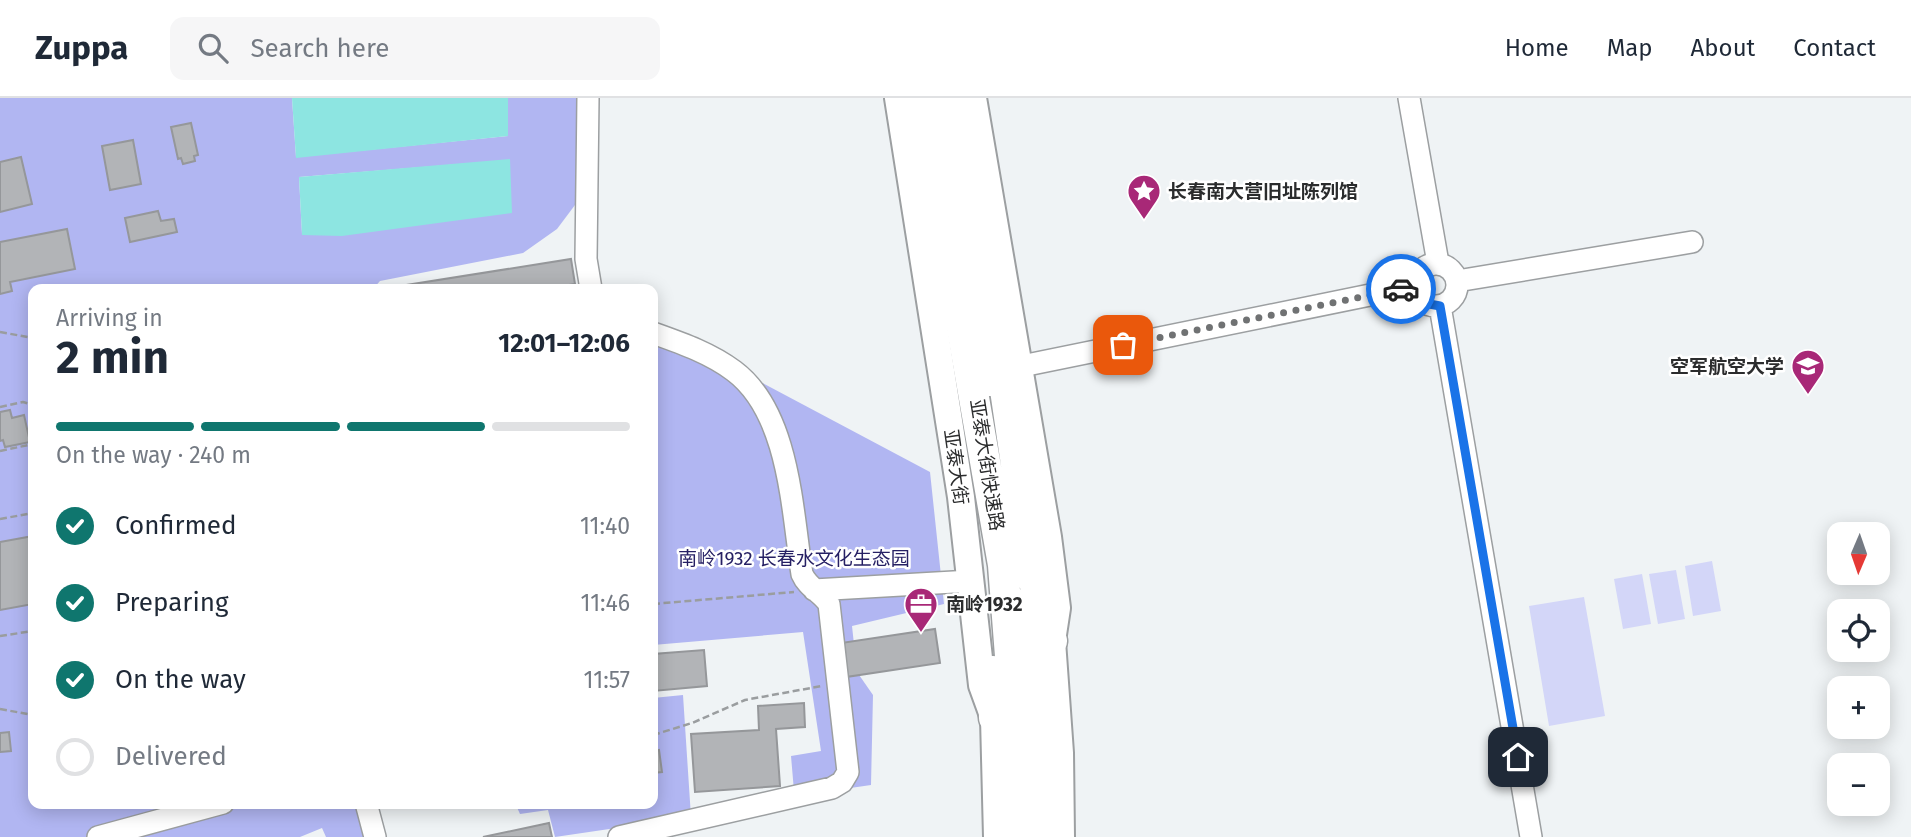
<!DOCTYPE html>
<meta charset="utf-8">
<style>
:root{--surface:#fff;--page:#f6f6f7;--text:#1f2937;--muted:#747a83;--line:#e0e1e3;--accent:#0f766e}
body{margin:0;font-family:"Fira Sans","Noto Sans SC",sans-serif;background:var(--page);color:var(--text);height:100vh;display:flex;flex-direction:column;font-size:26px;white-space:nowrap}
*{box-sizing:border-box;margin:0}
p{font-size:23px;color:var(--muted)}
.icon{flex:none;width:38px;height:38px;fill:none;stroke:currentColor;stroke-width:2;stroke-linecap:round;stroke-linejoin:round}
.map{position:relative;flex:1;overflow:hidden}
.panel{position:absolute;left:28px;top:186px;width:630px;height:525px;display:flex;flex-direction:column;background:var(--surface);border-radius:14px;box-shadow:0 4px 18px #0003}
.panel>*{flex:none}
.needle{width:46px;rotate:182deg}
.buttons{position:absolute;left:1827px;top:424px;display:grid;gap:14px}
.buttons a{display:grid;place-items:center;width:63px;height:63px;border-radius:14px;background:var(--surface);box-shadow:0 4px 18px #0003;font-size:35px}
.pin{position:absolute;display:grid;place-items:center;width:60px;height:60px;color:#fff;margin:-30px;border-radius:14px;box-shadow:0 4px 10px #0006}
.courier{position:absolute;display:grid;place-items:center;width:70px;height:70px;margin:-35px;border:5px solid #1a73e8;border-radius:50%;background:#fff;color:#222;box-shadow:0 2px 9px #0007}
.headline em{font-style:normal;font-weight:700}
.headline div{display:flex;flex-direction:column-reverse}
.headline{display:flex;align-items:center;justify-content:space-between;height:119px;padding:0 28px}
h1{font-size:46px;font-weight:700;line-height:52px}
.bar{display:grid;grid-template-columns:repeat(4,1fr);gap:10px 7px;align-content:center;height:84px;padding:0 28px}
.bar i{height:9px;border-radius:5px;background:var(--line)}
.bar .selected{background:var(--accent)}
.bar p{grid-column:span 4}
ol{padding:0 28px;list-style:none}
li{display:flex;align-items:center;gap:21px;height:77px}
li p{margin-inline-start:auto}
li .icon{padding:7px;border-radius:50%;background:var(--accent);color:#fff;stroke-width:4}
li:last-child{color:var(--muted)}
li i{width:38px;height:38px;border:4px solid var(--line);border-radius:50%}
header{display:flex;align-items:center;gap:42px;box-sizing:border-box;height:98px;padding:0 35px;background:var(--surface);border-bottom:2px solid var(--line)}
header strong{font-size:33px}
nav{display:flex;gap:38px;margin-inline-start:auto;font-size:24px}
.search{width:490px;height:63px;background:var(--page);display:flex;align-items:center;gap:18px;box-sizing:border-box;padding:0 24px;border-radius:14px;color:var(--muted);font-size:26px}
.map>svg:first-child{display:block}
.green{fill:#d3d6f8}
.forest{fill:#b1b6f2;fill-rule:evenodd}
.water{fill:#8de5e1}
.building{fill:#b2b4b7;stroke:#95979a;stroke-width:2}
.lines{fill:none;stroke-linecap:round;stroke-linejoin:round}
.minor-casing{stroke:#9c9fa1;stroke-width:24}
.major-casing{stroke:#9c9fa1;stroke-width:30}
.highway-casing{stroke:#9c9fa1;stroke-width:33}
.path{stroke:#9a9d9f;stroke-width:2.5;stroke-dasharray:7 3.5;stroke-linecap:butt}
.minor{stroke:#fff;stroke-width:21}
.major{stroke:#fff;stroke-width:26}
.highway{stroke:#fff;stroke-width:30}
.done{stroke:#707273;stroke-width:7;stroke-dasharray:0 12.6}
.route{stroke:#1a73e8;stroke-width:9}
.labels{text-anchor:middle;dominant-baseline:central;stroke-width:5;stroke-linejoin:round;paint-order:stroke}
.poi-label{font-size:19px;font-weight:bold;fill:#2b2c2d;stroke:#fff;text-anchor:start}
.street-label{font-size:19px;fill:#2b2c2d;stroke:#fff}
.park-label{font-size:19px;fill:#262064;stroke:#fff}
</style>
<header>
<strong>Zuppa</strong>
<div class="search"><svg class="icon" aria-label="search" viewBox="0 0 24 24"><circle cx="10" cy="10" r="6"/><path d="M15 15l6 6"/></svg>Search here</div>
<nav><a>Home</a><a>Map</a><a>About</a><a>Contact</a></nav>
</header>
<div class="map">
<svg width="1911" height="739" viewBox="0 0 1911 739">
<rect width="100%" height="100%" fill="#eff3f5"/>
<path class="green" d="M1712,463l9,50 -28,5 -8,-50z
M1676,472l9,49 -27,5 -9,-50z
M1642,476l9,50 -28,5 -9,-50z
M1584,499l21,119 -56,10 -20,-120z"/>
<path class="forest" d="M0,0h292l4,59 212,-21v-38h84l-2,87 -33,44 -34,24 -143,28 -7,8h-340v514h324l9,34h-40l-4,-9 -22,9h-300zM510,62l-207,75 -1,-1 -3,-57z
M653,227l277,147 14,132 -92,22 5,46 16,23 -2,90 -69,10 -8,-4 -3,-35 30,-5 -18,-119 -150,13z
M683,597l8,122 -136,20 -7,-27 -28,4 -5,-11h138v-105z"/>
<path class="water" d="M292,0h216v38l-212,22z
M510,61l2,54 -170,23 -40,-1 -3,-58z"/>
<path class="building" d="M191,25l7,32 -4,1 1,5 -12,3 -2,-6 -3,1 -7,-32z
M133,42l8,44 -31,6 -8,-44z
M21,59l11,47 -32,8v-50z
M158,113l3,10 13,-2 3,13 -47,10 -5,-24z
M67,131l8,40 -65,13 2,9 -12,3v-52z
M571,161l4,25 -30,5h-164z
M10,312l2,8 12,-3 6,27 -25,5 -2,-7 -3,1v-29z
M33,438v68l-33,6v-68z
M935,531l5,34 -94,14 -5,-34z
M704,552l3,36 -54,5v-37z
M804,605l1,24 -29,2 4,57 -85,6 -4,-58 68,-4 -1,-24z
M9,634l2,19 -11,1v-19z
M659,652l3,22 -9,1v-22z
M549,725l3,14h-69z"/>
<g class="lines">
<defs>
<path id="minor" d="M588,0l-2,161 5,30
M1409,0l29,165
M1415 187a21 21 0 1 1 42 0a21 21 0 1 1-42 0Z
M1457,183l235,-39
M1440,208l91,531
M1017,269l397,-81
M814,492l157,-9
M366,705l9,34
M98,739l125,-34
M619,739l213,-49 10,-6 6,-10 -19,-168c-8,-12 -21,-16 -27,-30 -10,-62 -12,-161 -68,-203 -24,-18 -53,-28 -81,-38"/>
<path id="major" d="M898,0l63,399 21,188 12,33 3,119
M973,0l75,439 9,71 -5,33 8,112 1,84"/>
<path id="highway" d="M922,0l81,467 13,169 2,103
M948,0l39,233 4,50
M1000,258l33,223 19,62
M1024,506l11,96 5,137
M993,573l1,47"/>
</defs>
<use href="#minor" class="minor-casing"/>
<use href="#major" class="major-casing"/>
<use href="#highway" class="highway-casing"/>
<path class="path" d="M0,234l33,6
M0,309l23,-5 7,2 3,12
M0,353l33,-7
M0,421l33,-6
M653,506l141,-12
M0,538l33,-5
M0,611l33,6
M653,637l39,-12 53,-23 77,-14"/>
<use href="#minor" class="minor"/>
<use href="#major" class="major"/>
<use href="#highway" class="highway"/>
</g>
<g class="lines">
<path class="done" d="M1123,247l278,-56"/>
<path class="route" d="M1401,191l13,-3 10,17 16,3 78,451"/>
</g>
<defs>
<symbol id="sight-pin" viewBox="-11 -11 22 30"><path d="M0 17L-7.5 6A9.5 9.5 0 1 1 7.5 6Z" fill="#a82877" stroke="#fff"/><path d="M0-6L1.8-2.2L6-1.7L2.9 1.2L3.7 5.4L0 3.3L-3.7 5.4L-2.9 1.2L-6-1.7L-1.8-2.2Z" fill="#fff"/></symbol>
<symbol id="university-pin" viewBox="-11 -11 22 30"><path d="M0 17L-7.5 6A9.5 9.5 0 1 1 7.5 6Z" fill="#a82877" stroke="#fff"/><path d="M0-5L7-2L0 1L-7-2ZM-4 1L0 2.5L4 1V4Q0 6-4 4Z" fill="#fff"/></symbol>
<symbol id="office-pin" viewBox="-11 -11 22 30"><path d="M0 17L-7.5 6A9.5 9.5 0 1 1 7.5 6Z" fill="#a82877" stroke="#fff"/><path d="M-6-3h4V-5.5h4V-3h4V5H-6ZM-1-4.5V-3h2v-1.5ZM-6 0V1H6V0Z" fill="#fff"/></symbol>
</defs>
<g fill-rule="evenodd">
<use href="#sight-pin" x="1125" y="74" width="38" height="52"/>
<use href="#university-pin" x="1789" y="249" width="38" height="52"/>
<use href="#office-pin" x="902" y="487" width="38" height="52"/>
</g>
<g class="labels">
<g class="poi-label">
<text x="1168" y="93">长春南大营旧址陈列馆</text>
<text x="1784" y="268" text-anchor="end">空军航空大学</text>
<text x="946" y="506">南岭1932</text>
</g>
<g class="street-label">
<text transform="translate(987 367) rotate(81)">亚泰大街快速路</text>
<text transform="translate(956 369) rotate(82)">亚泰大街</text>
</g>
<g class="park-label">
<text x="794" y="460">南岭1932 长春水文化生态园</text>
</g>
</g>
</svg>
<div class="buttons">
<a><svg class="needle" viewBox="-14 -14 28 28"><path d="M0-13l5 13h-10z" fill="#e53935"/><path d="M0 13l5-13h-10z" fill="#747a83"/></svg></a>
<a><svg class="icon" aria-label="locate" viewBox="0 0 24 24"><circle cx="12" cy="12" r="6"/><path d="M12 2v4M12 18v4M2 12h4M18 12h4"/></svg></a>
<a>+</a>
<a>−</a>
</div>
<div class="pin" style="left:1123px;top:247px;background:#ea580c"><svg class="icon" aria-label="bag" viewBox="0 0 24 24"><path d="M5 8h14l-1 12H6zM9 8a3 3 0 0 1 6 0"/></svg></div>
<div class="pin" style="left:1518px;top:659px;background:#1f2937"><svg class="icon" aria-label="home" viewBox="0 0 24 24"><path d="M3 11l9-7 9 7M6 9v11h12V9"/></svg></div>
<div class="courier" style="left:1401px;top:191px"><svg class="icon" aria-label="car" viewBox="0 0 24 24"><path d="M5 17H2v-5l4-1 3-4h7l3 4 3 1v5h-3M9 17h6M6 11h13"/><circle cx="7" cy="17" r="2"/><circle cx="17" cy="17" r="2"/></svg></div>
<section class="panel">
<div class="headline"><div><h1>2 min</h1><p>Arriving in</p></div><em>12:01–12:06</em></div>
<div class="bar"><i class="selected"></i><i class="selected"></i><i class="selected"></i><i></i><p>On the way · 240 m</p></div>
<ol>
<li><svg class="icon" aria-label="check" viewBox="0 0 24 24"><path d="M5 12l5 5 9-10"/></svg>Confirmed<p>11:40</p></li>
<li><svg class="icon" aria-label="check" viewBox="0 0 24 24"><path d="M5 12l5 5 9-10"/></svg>Preparing<p>11:46</p></li>
<li><svg class="icon" aria-label="check" viewBox="0 0 24 24"><path d="M5 12l5 5 9-10"/></svg>On the way<p>11:57</p></li>
<li><i></i>Delivered</li>
</ol>
</section>
</div>
